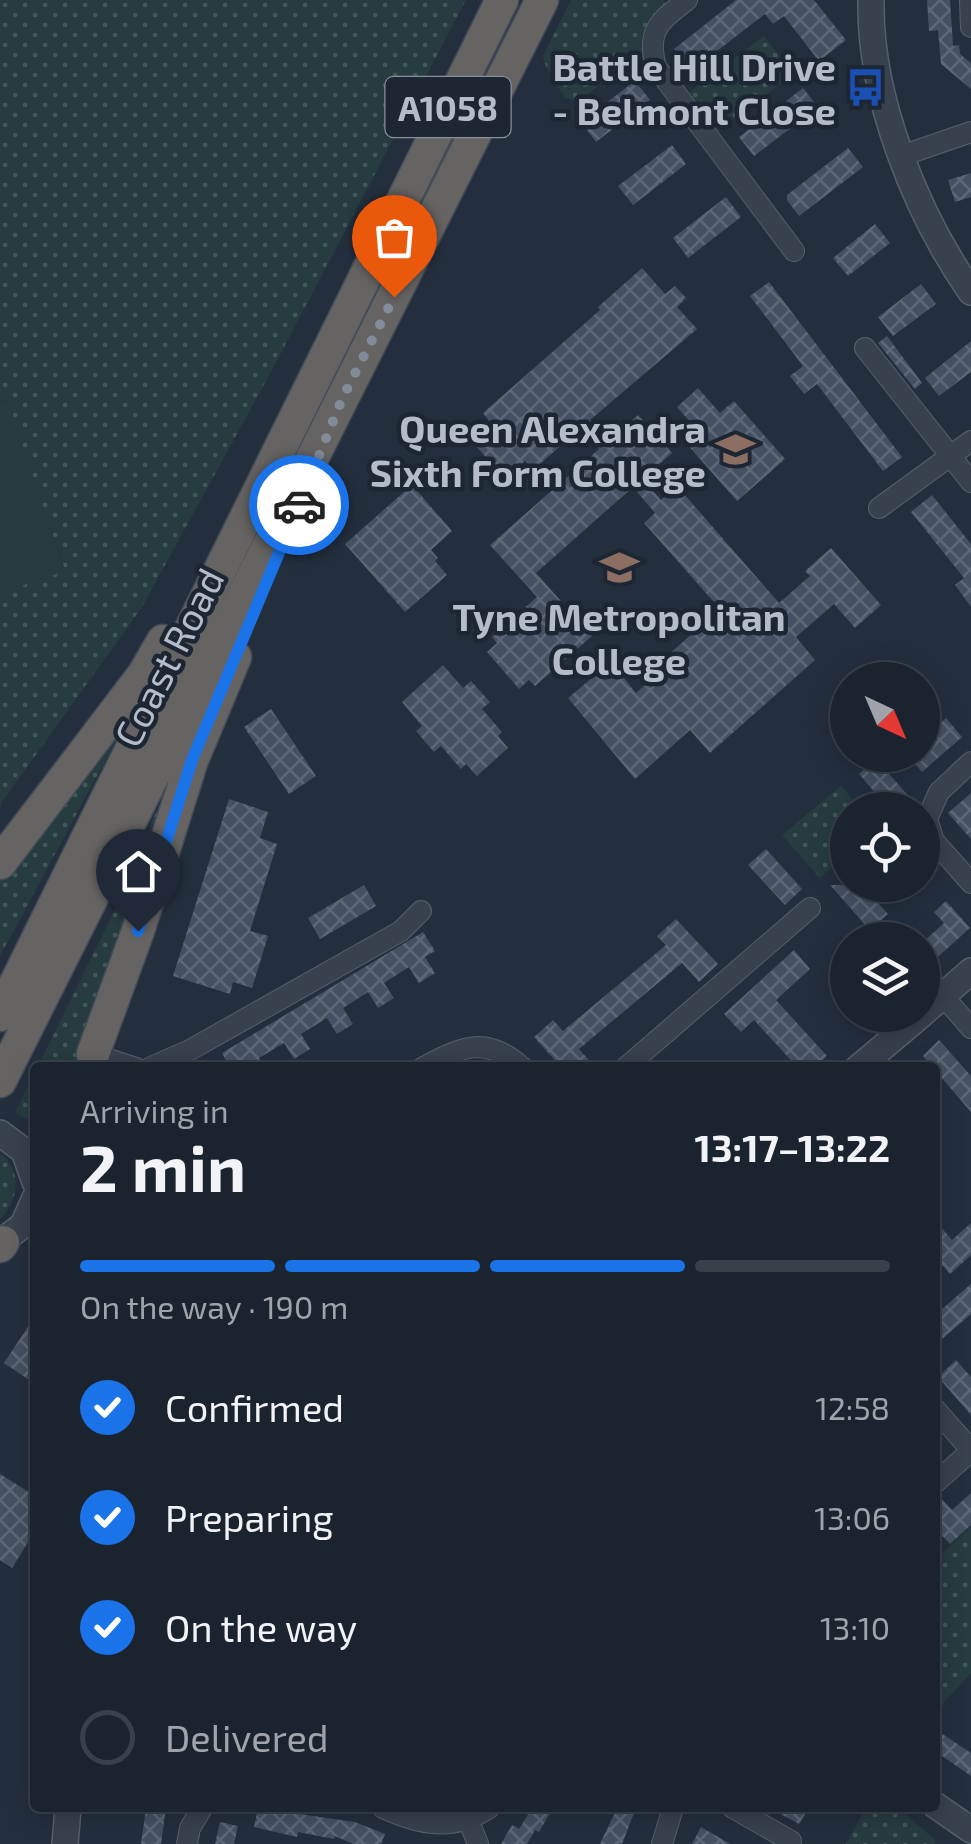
<!DOCTYPE html>
<meta charset="utf-8">
<style>
:root{--surface:#1b232e;--page:#242b36;--text:#f1f3f6;--muted:#a0a4aa;--line:#39404a;--accent:#1a73e8}
body{margin:0;font-family:"Exo 2",sans-serif;background:var(--page);color:var(--text);height:100vh;display:flex;flex-direction:column;font-size:38px;white-space:nowrap}
*{box-sizing:border-box;margin:0}
p{font-size:32px;color:var(--muted)}
.icon{flex:none;width:55px;height:55px;fill:none;stroke:currentColor;stroke-width:2;stroke-linecap:round;stroke-linejoin:round}
.map{position:relative;flex:1;overflow:hidden}
.panel{position:absolute;left:30px;top:1062px;width:910px;height:750px;display:flex;flex-direction:column;background:var(--surface);border-radius:10px;box-shadow:0 5px 25px #0003,0 0 0 2px var(--line)}
.panel>*{flex:none}
.needle{width:65px;rotate:136deg}
.buttons{position:absolute;left:830px;top:662px;display:grid;gap:20px}
.buttons a{display:grid;place-items:center;width:110px;height:110px;border-radius:50%;background:var(--surface);box-shadow:0 5px 25px #0003,0 0 0 2px var(--line);font-size:50px}
.pin{position:absolute;display:grid;place-items:center;width:85px;height:85px;color:#fff;margin:-102px -42px;border-radius:50% 50% 50% 0;rotate:-45deg;box-shadow:0 0 10px #0007}
.pin .icon{rotate:45deg}
.courier{position:absolute;display:grid;place-items:center;width:100px;height:100px;margin:-50px;border:8px solid #1a73e8;border-radius:50%;background:#fff;color:#222;box-shadow:0 2px 12px #0007}
.overview em{font-style:normal;font-weight:700}
.overview div{display:flex;flex-direction:column-reverse}
.overview{display:flex;align-items:center;justify-content:space-between;height:170px;padding:0 50px}
h1{font-size:65px;font-weight:700;line-height:75px}
.bar{display:grid;grid-template-columns:repeat(4,1fr);gap:15px 10px;align-content:center;height:120px;padding:0 50px}
.bar i{height:12px;border-radius:8px;background:var(--line)}
.bar .selected{background:var(--accent)}
.bar p{grid-column:span 4}
ol{padding:0 50px;list-style:none}
li{display:flex;align-items:center;gap:30px;height:110px}
li p{margin-inline-start:auto}
li .icon{padding:10px;border-radius:50%;background:var(--accent);color:#fff;stroke-width:4}
li:last-child{color:var(--muted)}
li i{width:55px;height:55px;border:5px solid var(--line);border-radius:50%}
.map>svg:first-child{display:block}
.grass{fill:url(#grass-dots)}
.park{fill:#263c3f}
.building{fill:url(#building-cross-hatch)}
.lines{fill:none;stroke-linecap:round;stroke-linejoin:round}
.minor-casing{stroke:#565f6c;stroke-width:22}
.tertiary-casing{stroke:#565f6c;stroke-width:28}
.trunk-casing{stroke:#434c59;stroke-width:35}
.minor{stroke:#38414e;stroke-width:20}
.tertiary{stroke:#38414e;stroke-width:25}
.trunk{stroke:#656462;stroke-width:32}
.done{stroke:#828b98;stroke-width:10;stroke-dasharray:0 18}
.route{stroke:#1a73e8;stroke-width:12}
.labels{text-anchor:middle;dominant-baseline:central;stroke-width:9;stroke-linejoin:round;paint-order:stroke}
.shield{fill:#1d2633;stroke:#878f9c;stroke-width:2.5}
.shield-label{font-size:35px;font-weight:bold;fill:#b4bcc9}
.poi-label{font-size:38px;font-weight:bold;fill:#b4bcc9;stroke:#1d2633;text-anchor:end}
.street-label{font-size:38px;fill:#b4bcc9;stroke:#1d2633}
</style>
<div class="map">
<svg width="971" height="1844" viewBox="0 0 971 1844">
<defs>
<pattern id="grass-dots" width="8" height="8" patternUnits="userSpaceOnUse" patternTransform="scale(2.5)"><rect width="8" height="8" fill="#263c3f"/><path d="M2 2h.1M6 6h.1" fill="none" stroke="#435659" stroke-width="1.8" stroke-linecap="round"/></pattern>
<pattern id="building-cross-hatch" width="8" height="8" patternUnits="userSpaceOnUse" patternTransform="scale(2.5)"><rect width="8" height="8" fill="#455162"/><path d="M0 0l8 8M0 8l8-8" fill="none" stroke="#5d6877"/></pattern>
</defs>
<rect width="100%" height="100%" fill="#242f3e"/>
<path class="grass" d="M0,0h466l-195,372 -129,235 -140,195 -2,9v-218l65,-23 -59,-170 -6,2z
M571,0h92l3,4 -22,47 -65,50 -14,-3 -19,-31 -3,-11z
M764,36l29,38 -79,59 -28,-38z
M111,732l7,5 -118,219v-77z
M170,782l-27,98 -68,187 -38,1 109,-221 5,-24z
M841,786l21,24h-14l-1,43 -27,25 -38,-43z
M35,1072v40l-9,7 -11,-7z
M0,1153c23,19 19,46 0,66z
M971,1527v146l-26,28 -10,18v-159z
M866,1808h33l37,33 -2,3h-88z"/>
<path class="park" d="M7,400l58,171 -65,22v-191z"/>
<path class="building" d="M736,0h78l32,40 -27,21 -35,-45 -11,8 -8,-10 -74,57 -17,-22z
M927,0h23l3,46 6,-1 1,9 11,9v26l-30,-25 -3,-34 -9,1z
M635,81l15,19 -54,42 -15,-20z
M803,88l15,19 -64,49 -15,-19z
M672,145l14,19 -53,41 -15,-19z
M848,148l15,19 -64,49 -12,-16v-5z
M971,173v24l-16,5 -7,-22z
M726,197l15,20 -53,41 -15,-20z
M875,224l15,19 -42,33 -15,-18z
M642,268l23,26 10,-8 11,12 -9,9 20,22 -107,91 19,21 29,-26 34,38 -30,26 19,21 16,-14 102,117 31,-27 -5,-5 26,-23 50,57 -26,23 -21,-24 -38,33 19,23 -105,93 -20,-23 -55,49 -67,-81 43,-36 25,31 35,-31 -4,-6 53,-47 -76,-86 11,-10 -22,-26 -97,86 56,63 -57,50 -6,-6 -10,9 -32,-37 10,-9 -5,-6 45,-40 -47,-52 109,-96 -18,-21 -48,42 -8,-9 -21,17 -33,-38 19,-18 -7,-9 117,-103 -2,-3z
M769,282l133,175 -19,14 -66,-87 -13,10 -14,-18 13,-10 -53,-70z
M921,284l15,20 -43,32 -15,-19z
M887,336l35,47 -7,6 -37,-46z
M971,341v31l-32,24 -14,-18z
M698,388l22,25 14,-12 51,58 -48,42 -51,-58 13,-11 -22,-25z
M412,485l40,46 -21,19 7,8 -3,3 12,14 -42,37 -60,-68z
M932,495l39,49v63l-16,-22 9,-7 -53,-66z
M443,665l20,23 8,-7 19,21 -8,7 20,23 -4,4 10,12 -31,28 -11,-12 -5,5 -20,-23 -7,6 -18,-21 6,-5 -20,-24z
M271,709l45,67 -27,18 -45,-67z
M946,718l16,19 -40,35 -15,-17h15v-16z
M876,759l36,41 -11,10h-11l-31,-36z
M971,793v46l-23,-26z
M229,799l39,13 -8,26 17,6 -27,87 18,5 -16,52 -19,-6 -3,12 -57,-18z
M766,849l36,40 -17,16 -37,-40z
M364,885l12,21 -56,33 -12,-21z
M830,885h72l-23,19 9,10 -18,16z
M946,901l24,27 -48,43v-28l22,-20 -10,-11z
M676,919l42,45 -19,18 -17,-19 -103,86 17,19h-34l-28,-31 19,-17 10,11 103,-86 -9,-9z
M423,932l12,19 -10,6 10,16 -16,10 -10,-16 -25,16 10,15 -16,10 -10,-16 -25,16 10,16 -16,10 -10,-16 -26,16 9,15 -16,10 -10,-16 -25,15 5,10h-34l-8,-15z
M794,950l16,19 -34,31 51,56 -13,12h-16l-44,-48 -13,12 -17,-18z
M848,965v40l-20,-22z
M939,1040l32,36v36l-48,-56z
M935,1220l17,20 19,-17v32l-21,19 -15,-17z
M971,1284v30l-36,31v-30z
M35,1316v68l-31,-21z
M956,1360l15,17v38l-33,-38z
M0,1474l35,22 -5,14 5,4v17l-23,37 -12,-8z
M971,1493v32l-21,19 -15,-16v-32h4l13,14z
M935,1729l36,24v23l-36,-25z
M146,1808h20l-5,36h-20z
M258,1808l97,14 30,12 -4,10h-28l-18,-8 -1,3 -36,-7 -1,5 -43,-10z
M532,1808h21l-14,24 -4,-2 -8,14h-26l11,-19 7,4z
M617,1808h19l-14,36h-22z
M769,1808h40l-10,16z
M220,1822l18,4 -4,18h-19z
M701,1827l29,17h-38z"/>
<g class="lines">
<defs>
<path id="minor" d="M687,0c-27,21 -41,30 -31,67l138,184
M970,0l1,27
M901,156l70,-24
M865,348l106,134
M879,508l92,-67
M971,762l-32,30 -12,27 7,22 37,42
M943,996l28,32
M93,1054l43,14
M149,1068l41,-18 211,-119 20,-20
M422,1068c39,-21 64,-34 101,0
M625,1068l185,-160
M935,1409l36,41
M935,1483l36,-32
M383,1808c37,17 70,24 106,0
M733,1808l58,33
M468,1819l10,25
M187,1844l3,-16 12,-20
M662,1844l11,-36"/>
<path id="tertiary" d="M871,0c-2,97 45,213 100,292
M922,1014l49,-43
M858,1068l63,-53
M0,1133l24,18 11,31
M0,1243l23,-18 12,-27
M935,1805l36,25
M65,1844l3,-36"/>
<path id="trunk" d="M0,863l144,-189 19,-33
M0,1015l502,-1015
M93,1054l45,-123 54,-171 43,-103
M0,1081l542,-1081
M0,1246l3,-4"/>
</defs>
<use href="#minor" class="minor-casing"/>
<use href="#tertiary" class="tertiary-casing"/>
<use href="#trunk" class="trunk-casing"/>
<use href="#minor" class="minor"/>
<use href="#tertiary" class="tertiary"/>
<use href="#trunk" class="trunk"/>
</g>
<g class="lines">
<path class="done" d="M299,505l43,-106 52,-102"/>
<path class="route" d="M138,931l54,-171 107,-255"/>
</g>
<defs>
<symbol id="bus-bare" viewBox="-9 -9 18 18"><path d="M-5-6H5V4H4V6H2V4H-2V6H-4V4H-5ZM-3.5-4V0h7V-4ZM-3.5 1.2v1.5H-2V1.2ZM2 1.2v1.5H3.5V1.2Z" fill="#1a4fb4" stroke="#1d2633" stroke-width="2.5" paint-order="stroke"/></symbol>
<symbol id="university-bare" viewBox="-9 -9 18 18"><path d="M0-5L7-2L0 1L-7-2ZM-4 1L0 2.5L4 1V4Q0 6-4 4Z" fill="#8d6e63" stroke="#1d2633" stroke-width="2.5" paint-order="stroke"/></symbol>
</defs>
<g fill-rule="evenodd">
<use href="#bus-bare" x="838" y="60" width="55" height="55"/>
<use href="#university-bare" x="708" y="422" width="55" height="55"/>
<use href="#university-bare" x="592" y="540" width="55" height="55"/>
</g>
<g class="labels">
<rect class="shield" x="385.5" y="77" width="125" height="60" rx="8"/>
<g class="shield-label">
<text x="448" y="107">A1058</text>
</g>
<g class="poi-label">
<text x="836" y="66">Battle Hill Drive<tspan x="836" dy="44">- Belmont Close</tspan></text>
<text x="706" y="428">Queen Alexandra<tspan x="706" dy="44">Sixth Form College</tspan></text>
<text x="619" y="616" text-anchor="middle">Tyne Metropolitan<tspan x="619" dy="44">College</tspan></text>
</g>
<g class="street-label">
<text transform="translate(168 657) rotate(-63)">Coast Road</text>
</g>
</g>
</svg>
<div class="buttons">
<a><svg class="needle" viewBox="-14 -14 28 28"><path d="M0-13l5 13h-10z" fill="#e53935"/><path d="M0 13l5-13h-10z" fill="#a0a4aa"/></svg></a>
<a><svg class="icon" aria-label="locate" viewBox="0 0 24 24"><circle cx="12" cy="12" r="6"/><path d="M12 2v4M12 18v4M2 12h4M18 12h4"/></svg></a>
<a><svg class="icon" aria-label="layers" viewBox="0 0 24 24"><path d="M12 4l9 5-9 5-9-5zM3 14l9 5 9-5"/></svg></a>
</div>
<div class="pin" style="left:394px;top:297px;background:#ea580c"><svg class="icon" aria-label="bag" viewBox="0 0 24 24"><path d="M5 8h14l-1 12H6zM9 8a3 3 0 0 1 6 0"/></svg></div>
<div class="pin" style="left:138px;top:931px;background:#1f2937"><svg class="icon" aria-label="home" viewBox="0 0 24 24"><path d="M3 11l9-7 9 7M6 9v11h12V9"/></svg></div>
<div class="courier" style="left:299px;top:505px"><svg class="icon" aria-label="car" viewBox="0 0 24 24"><path d="M5 17H2v-5l4-1 3-4h7l3 4 3 1v5h-3M9 17h6M6 11h13"/><circle cx="7" cy="17" r="2"/><circle cx="17" cy="17" r="2"/></svg></div>
<section class="panel">
<div class="overview"><div><h1>2 min</h1><p>Arriving in</p></div><em>13:17–13:22</em></div>
<div class="bar"><i class="selected"></i><i class="selected"></i><i class="selected"></i><i></i><p>On the way · 190 m</p></div>
<ol>
<li><svg class="icon" aria-label="check" viewBox="0 0 24 24"><path d="M5 12l5 5 9-10"/></svg>Confirmed<p>12:58</p></li>
<li><svg class="icon" aria-label="check" viewBox="0 0 24 24"><path d="M5 12l5 5 9-10"/></svg>Preparing<p>13:06</p></li>
<li><svg class="icon" aria-label="check" viewBox="0 0 24 24"><path d="M5 12l5 5 9-10"/></svg>On the way<p>13:10</p></li>
<li><i></i>Delivered</li>
</ol>
</section>
</div>
